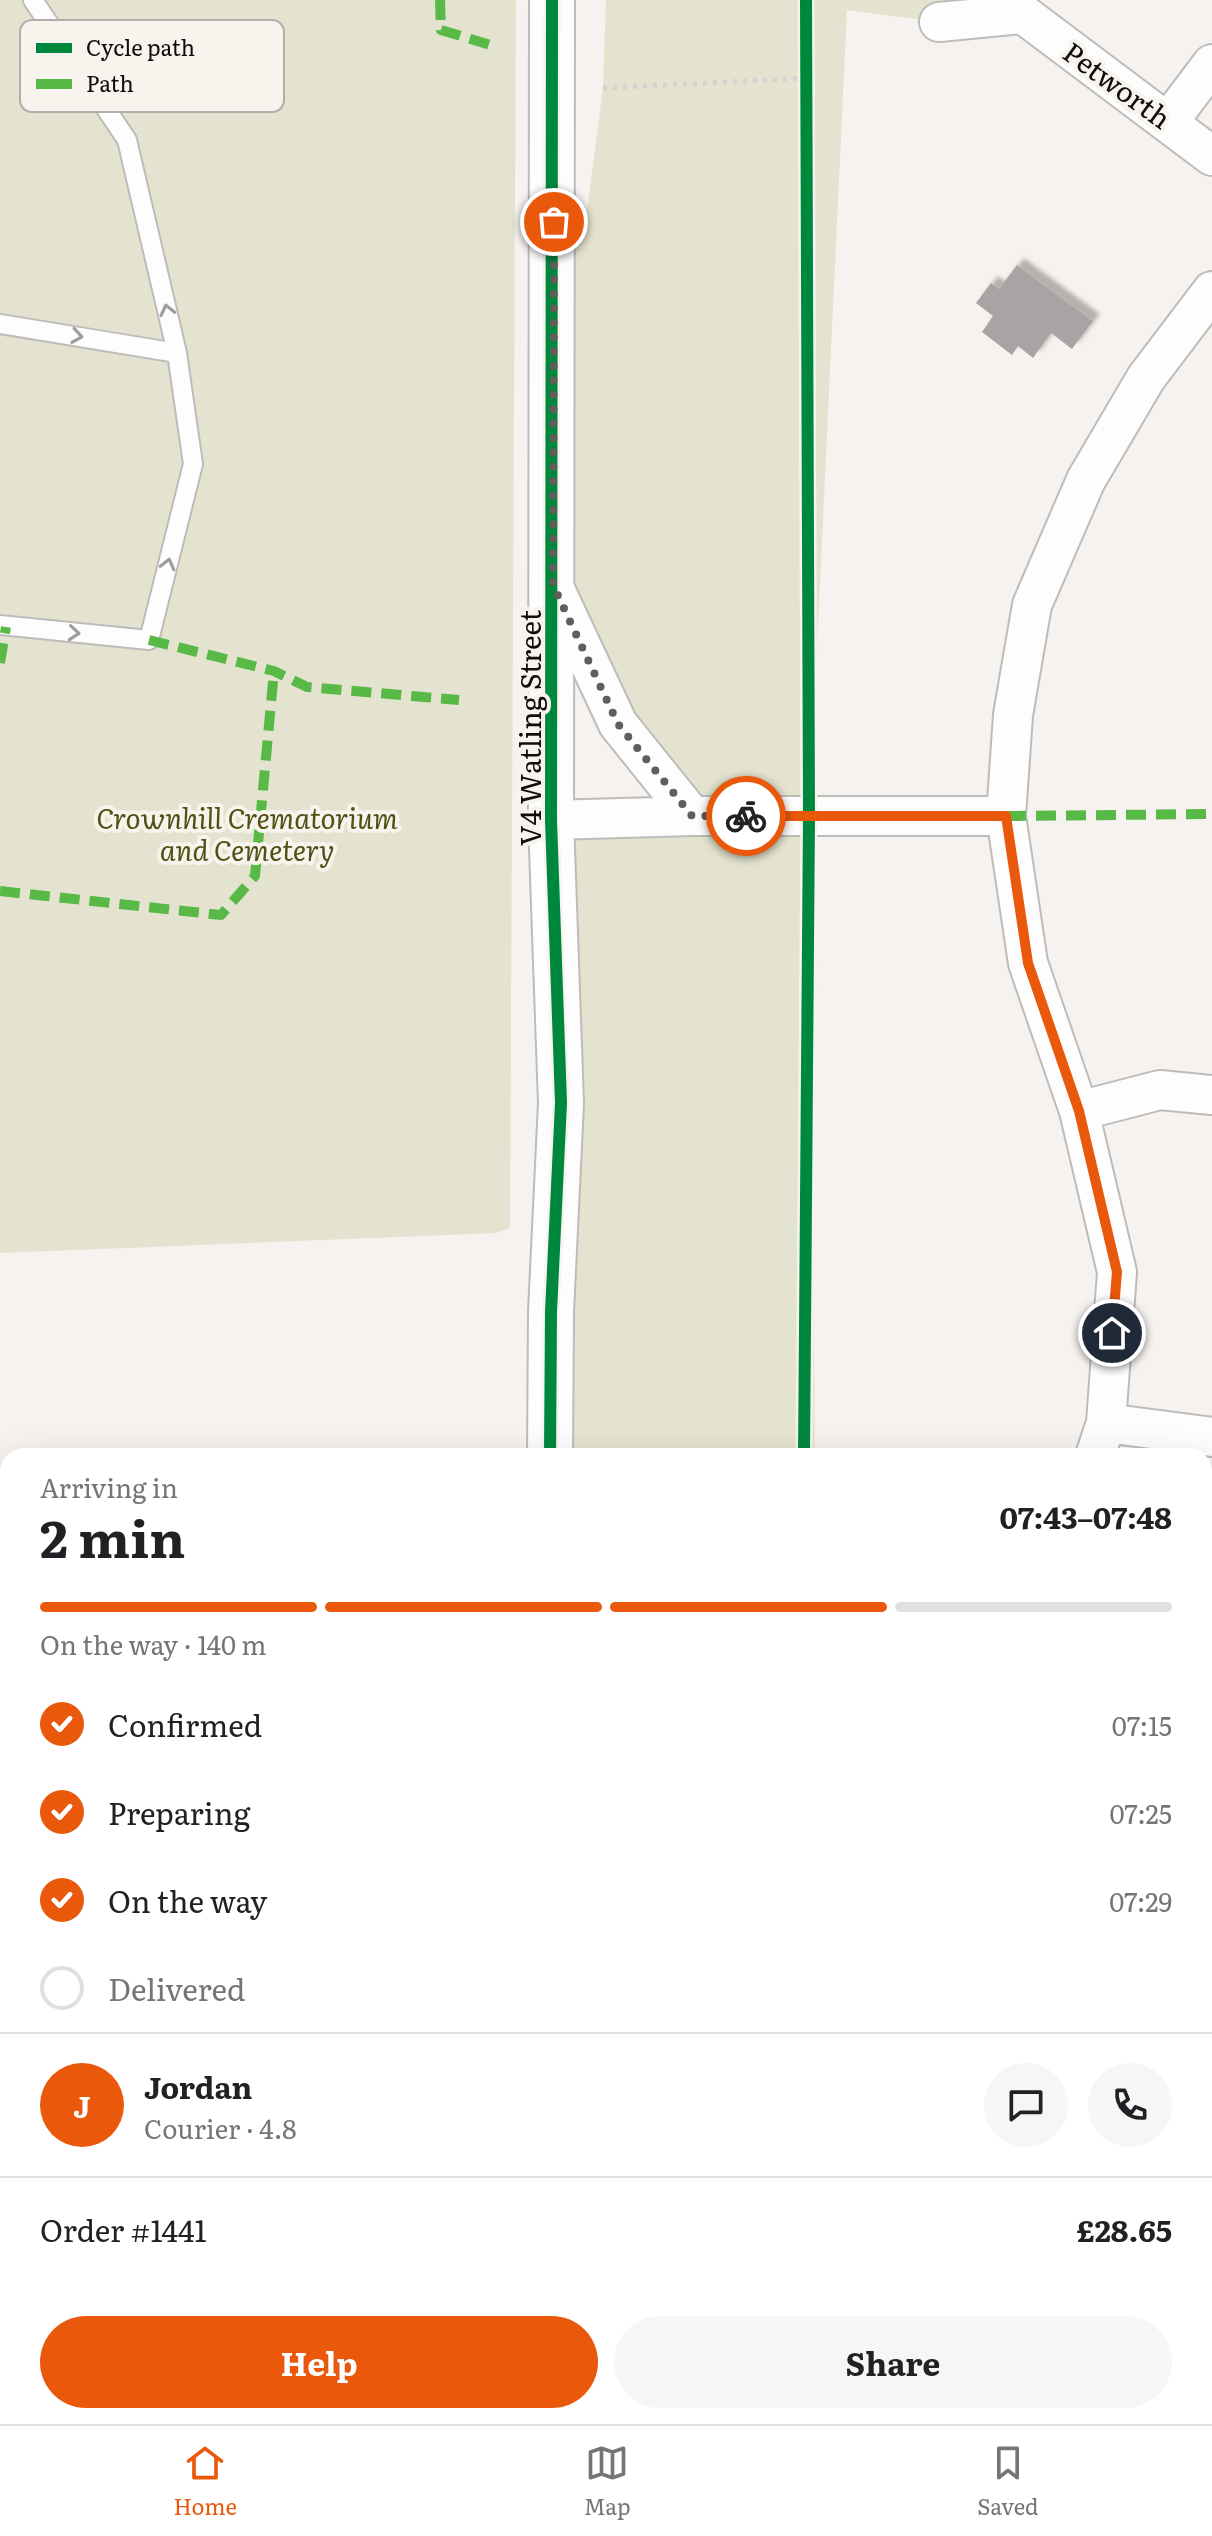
<!DOCTYPE html>
<meta charset="utf-8">
<style>
:root{--surface:#fff;--page:#f6f6f6;--text:#202124;--muted:#757577;--line:#e0e0e0;--accent:#ea580c}
body{margin:0;font-family:Literata,serif;background:var(--page);color:var(--text);height:100vh;display:flex;flex-direction:column;font-size:30px;white-space:nowrap}
*{box-sizing:border-box;margin:0}
p{font-size:26px;color:var(--muted)}
.icon{flex:none;width:44px;height:44px;fill:none;stroke:currentColor;stroke-width:2;stroke-linecap:round;stroke-linejoin:round}
.map{position:relative;flex:1;overflow:hidden}
.drawer{position:absolute;left:0px;top:1448px;width:1212px;height:976px;display:flex;flex-direction:column;background:var(--surface);border-radius:24px 24px 0 0;box-shadow:0 8px 32px #0002}
.drawer>*{flex:none}
.pin{position:absolute;display:grid;place-items:center;width:68px;height:68px;color:#fff;margin:-34px;border:4px solid #fff;border-radius:50%;box-shadow:0 2px 8px #0007}
.courier{position:absolute;display:grid;place-items:center;width:80px;height:80px;margin:-40px;border:6px solid #ea580c;border-radius:50%;background:#fff;color:#222;box-shadow:0 2px 10px #0007}
.summary em{font-style:normal;font-weight:700}
.summary div{display:flex;flex-direction:column-reverse}
.summary{display:flex;align-items:center;justify-content:space-between;height:136px;padding:0 40px}
h1{font-size:52px;font-weight:700;line-height:60px}
.bar{display:grid;grid-template-columns:repeat(4,1fr);gap:12px 8px;align-content:center;height:96px;padding:0 40px}
.bar i{height:10px;border-radius:6px;background:var(--line)}
.bar .selected{background:var(--accent)}
.bar p{grid-column:span 4}
.line{display:flex;align-items:center;gap:20px;padding:0 40px;border-top:2px solid var(--line)}
.line div{flex:1}
.round{display:grid;place-items:center;flex:none;width:84px;height:84px;border-radius:42px;background:var(--page)}
ol{padding:0 40px;list-style:none}
li{display:flex;align-items:center;gap:24px;height:88px}
li p{margin-inline-start:auto}
li .icon{padding:8px;border-radius:50%;background:var(--accent);color:#fff;stroke-width:4}
li:last-child{color:var(--muted)}
li i{width:44px;height:44px;border:4px solid var(--line);border-radius:50%}
.button{display:flex;gap:16px;margin-top:auto;padding:16px 40px}
.button a{flex:1;height:92px;border-radius:48px;background:var(--accent);color:#fff;font-size:32px;font-weight:700;line-height:92px;text-align:center}
.button a+a{background:var(--page);color:var(--text)}
.tabs{display:flex;justify-content:space-around;align-items:center;height:112px;border-top:2px solid var(--line);background:var(--surface);font-size:22px;color:var(--muted)}
.tabs a{display:grid;justify-items:center;gap:4px}
.tabs .selected{color:var(--accent)}
.map>svg:first-child{display:block}
.green{fill:#e3e3cf}
.building{fill:#a7a4a3;filter:url(#shadow)}
.lines{fill:none;stroke-linecap:round;stroke-linejoin:round}
.service-casing{stroke:#bebcba;stroke-width:22}
.minor-casing{stroke:#bebcba;stroke-width:42}
.tertiary-casing{stroke:#bebcba;stroke-width:48}
.path{stroke:#d3d3d1;stroke-width:5;stroke-dasharray:4 6;stroke-linecap:butt}
.service{stroke:#fefdfd;stroke-width:18}
.minor{stroke:#fefdfd;stroke-width:38}
.tertiary{stroke:#fefdfd;stroke-width:44}
.quiet{stroke:#58b947;stroke-width:10;stroke-dasharray:20 10;stroke-linecap:butt}
.cycleway-casing{stroke:#f7f3ed;stroke-width:17}
.cycleway{stroke:#00873e;stroke-width:12}
.oneway{stroke:#9e9d9d}
.done{stroke:#605d5b;stroke-width:8;stroke-dasharray:0 14.4}
.route{stroke:#ea580c;stroke-width:10}
.labels{text-anchor:middle;dominant-baseline:central;stroke-width:8;stroke-linejoin:round;paint-order:stroke}
.street-label{font-size:28px;fill:#0f0d0c;stroke:#f7f3ed}
.park-label{font-size:28px;font-style:italic;fill:#505114;stroke:#f7f3ed}
.key{fill:#f7f3ed;stroke:#b1aeaa;stroke-width:2}
.key-label{font-size:22px;fill:#0f0d0c}
</style>
<div class="map">
<svg width="1212" height="2424" viewBox="0 0 1212 2424">
<defs>
<filter id="shadow"><feDropShadow dx="7" dy="-7" stdDeviation="2" flood-color="#0004"/></filter>
</defs>
<rect width="100%" height="100%" fill="#f5f2ef"/>
<path class="green" d="M0,0h516l-6,1228 -14,5 -496,20z
M606,0h417l-84,22 -92,-12 -38,806 6,640h-265l1,-636 139,-4 -137,-231 1,-331 30,-20 19,-146z
M567,2416h258v8h-259z"/>
<path class="building" d="M1017,265l76,56 -21,28 -21,-16 -18,25 -15,-12 -6,9 -30,-23 11,-16 -17,-13 15,-20 8,6z
M0,1825h8v93h-8z
M91,2416h62v8h-62z"/>
<g class="lines">
<defs>
<path id="service" d="M0,324l177,29
M0,625l149,15 44,-176 -16,-111 -50,-213 -94,-140"/>
<path id="minor" d="M939,22l84,-8 189,142
M1169,121l43,-57
M553,585l65,139 74,92
M551,820l141,-4h314
M1079,1111l81,-21 52,5
M1106,1423l106,14
M1095,1456l11,-33 11,-151 -38,-161 -51,-148 -22,-147 7,-101 19,-110 54,-125 60,-102 66,-87
M1204,1940l8,11
M1,1962l7,330
M12,2416v8
M1099,2424l1,-8"/>
<path id="tertiary" d="M550,1456l1,-144 10,-209 -10,-283 1,-820
M544,2416v8"/>
</defs>
<use href="#service" class="service-casing"/>
<use href="#minor" class="minor-casing"/>
<use href="#tertiary" class="tertiary-casing"/>
<path class="path" d="M603,88l203,-10
M599,2423v-7
M317,2424l8,-8"/>
<use href="#service" class="service"/>
<use href="#minor" class="minor"/>
<use href="#tertiary" class="tertiary"/>
<path class="quiet" d="M440,0l1,30 56,17
M149,640l125,31 33,16 152,13
M0,663l6,-36
M1006,816l206,-2
M0,891l221,24 34,-39 19,-205"/>
<defs>
<path id="cycleway" d="M550,1456l1,-144 10,-209 -10,-283 1,-820
M804,1456l5,-640 -3,-816
M509,2424h175"/>
</defs>
<use href="#cycleway" class="cycleway-casing"/>
<use href="#cycleway" class="cycleway"/>
</g>
<defs><path id="oneway-chevron" d="M-2-3.5L2.5 0L-2 3.5" fill="none" stroke-width="1.6" stroke-linecap="round" stroke-linejoin="round" transform="scale(2)"/></defs>
<g class="oneway">
<use href="#oneway-chevron" transform="translate(167 310) rotate(-103)"/>
<use href="#oneway-chevron" transform="translate(77 336) rotate(9)"/>
<use href="#oneway-chevron" transform="translate(168 564) rotate(-76)"/>
<use href="#oneway-chevron" transform="translate(74 633) rotate(5)"/>
</g>
<g class="lines">
<path class="done" d="M554,222l-1,363 65,139 74,92h54"/>
<path class="route" d="M746,816h260l22,147 51,148 38,161 -5,61"/>
</g>
<g class="labels">
<g class="street-label">
<text transform="translate(1118 84) rotate(36)">Petworth</text>
<text transform="translate(529 728) rotate(-90)">V4 Watling Street</text>
</g>
<g class="park-label">
<text x="247" y="817">Crownhill Crematorium<tspan x="247" dy="32">and Cemetery</tspan></text>
</g>
</g>
<rect x="20" y="20" width="264" height="92" rx="12" class="key"/>
<rect x="36" y="43" width="36" height="10" fill="#00873e"/>
<rect x="36" y="79" width="36" height="10" fill="#58b947"/>
<g class="key-label">
<text x="86" y="56">Cycle path</text>
<text x="86" y="92">Path</text>
</g>
</svg>
<div class="pin" style="left:554px;top:222px;background:#ea580c"><svg class="icon" aria-label="bag" viewBox="0 0 24 24"><path d="M5 8h14l-1 12H6zM9 8a3 3 0 0 1 6 0"/></svg></div>
<div class="pin" style="left:1112px;top:1333px;background:#1f2937"><svg class="icon" aria-label="home" viewBox="0 0 24 24"><path d="M3 11l9-7 9 7M6 9v11h12V9"/></svg></div>
<div class="courier" style="left:746px;top:816px"><svg class="icon" aria-label="bike" viewBox="0 0 24 24"><circle cx="6" cy="16" r="4"/><circle cx="18" cy="16" r="4"/><path d="M6 16l4-8h5l3 8M10 8l3 8H6M13 5h3"/></svg></div>
<section class="drawer">
<div class="summary"><div><h1>2 min</h1><p>Arriving in</p></div><em>07:43–07:48</em></div>
<div class="bar"><i class="selected"></i><i class="selected"></i><i class="selected"></i><i></i><p>On the way · 140 m</p></div>
<ol>
<li><svg class="icon" aria-label="check" viewBox="0 0 24 24"><path d="M5 12l5 5 9-10"/></svg>Confirmed<p>07:15</p></li>
<li><svg class="icon" aria-label="check" viewBox="0 0 24 24"><path d="M5 12l5 5 9-10"/></svg>Preparing<p>07:25</p></li>
<li><svg class="icon" aria-label="check" viewBox="0 0 24 24"><path d="M5 12l5 5 9-10"/></svg>On the way<p>07:29</p></li>
<li><i></i>Delivered</li>
</ol>
<div class="line" style="height:144px"><b class="round" style="background:var(--accent);color:#fff">J</b><div><b>Jordan</b><p>Courier · 4.8</p></div><a class="round"><svg class="icon" aria-label="chat" viewBox="0 0 24 24"><path d="M4 5h16v11H9l-5 4z"/></svg></a><a class="round"><svg class="icon" aria-label="phone" viewBox="0 0 24 24"><path d="M5 4h4l2 5-3 2q2 4 5 5l2-3 5 2v4C11 20 4 13 5 4z"/></svg></a></div>
<div class="line" style="height:104px"><div>Order #1441</div><b>£28.65</b></div>
<div class="button"><a>Help</a><a>Share</a></div>
</section>
</div>
<nav class="tabs">
<a class="selected"><svg class="icon" aria-label="home" viewBox="0 0 24 24"><path d="M3 11l9-7 9 7M6 9v11h12V9"/></svg>Home</a>
<a><svg class="icon" aria-label="map" viewBox="0 0 24 24"><path d="M3 6l6-2 6 2 6-2v14l-6 2-6-2-6 2zM9 4v14M15 6v14"/></svg>Map</a>
<a><svg class="icon" aria-label="saved" viewBox="0 0 24 24"><path d="M7 4h10v16l-5-4-5 4z"/></svg>Saved</a>
</nav>
